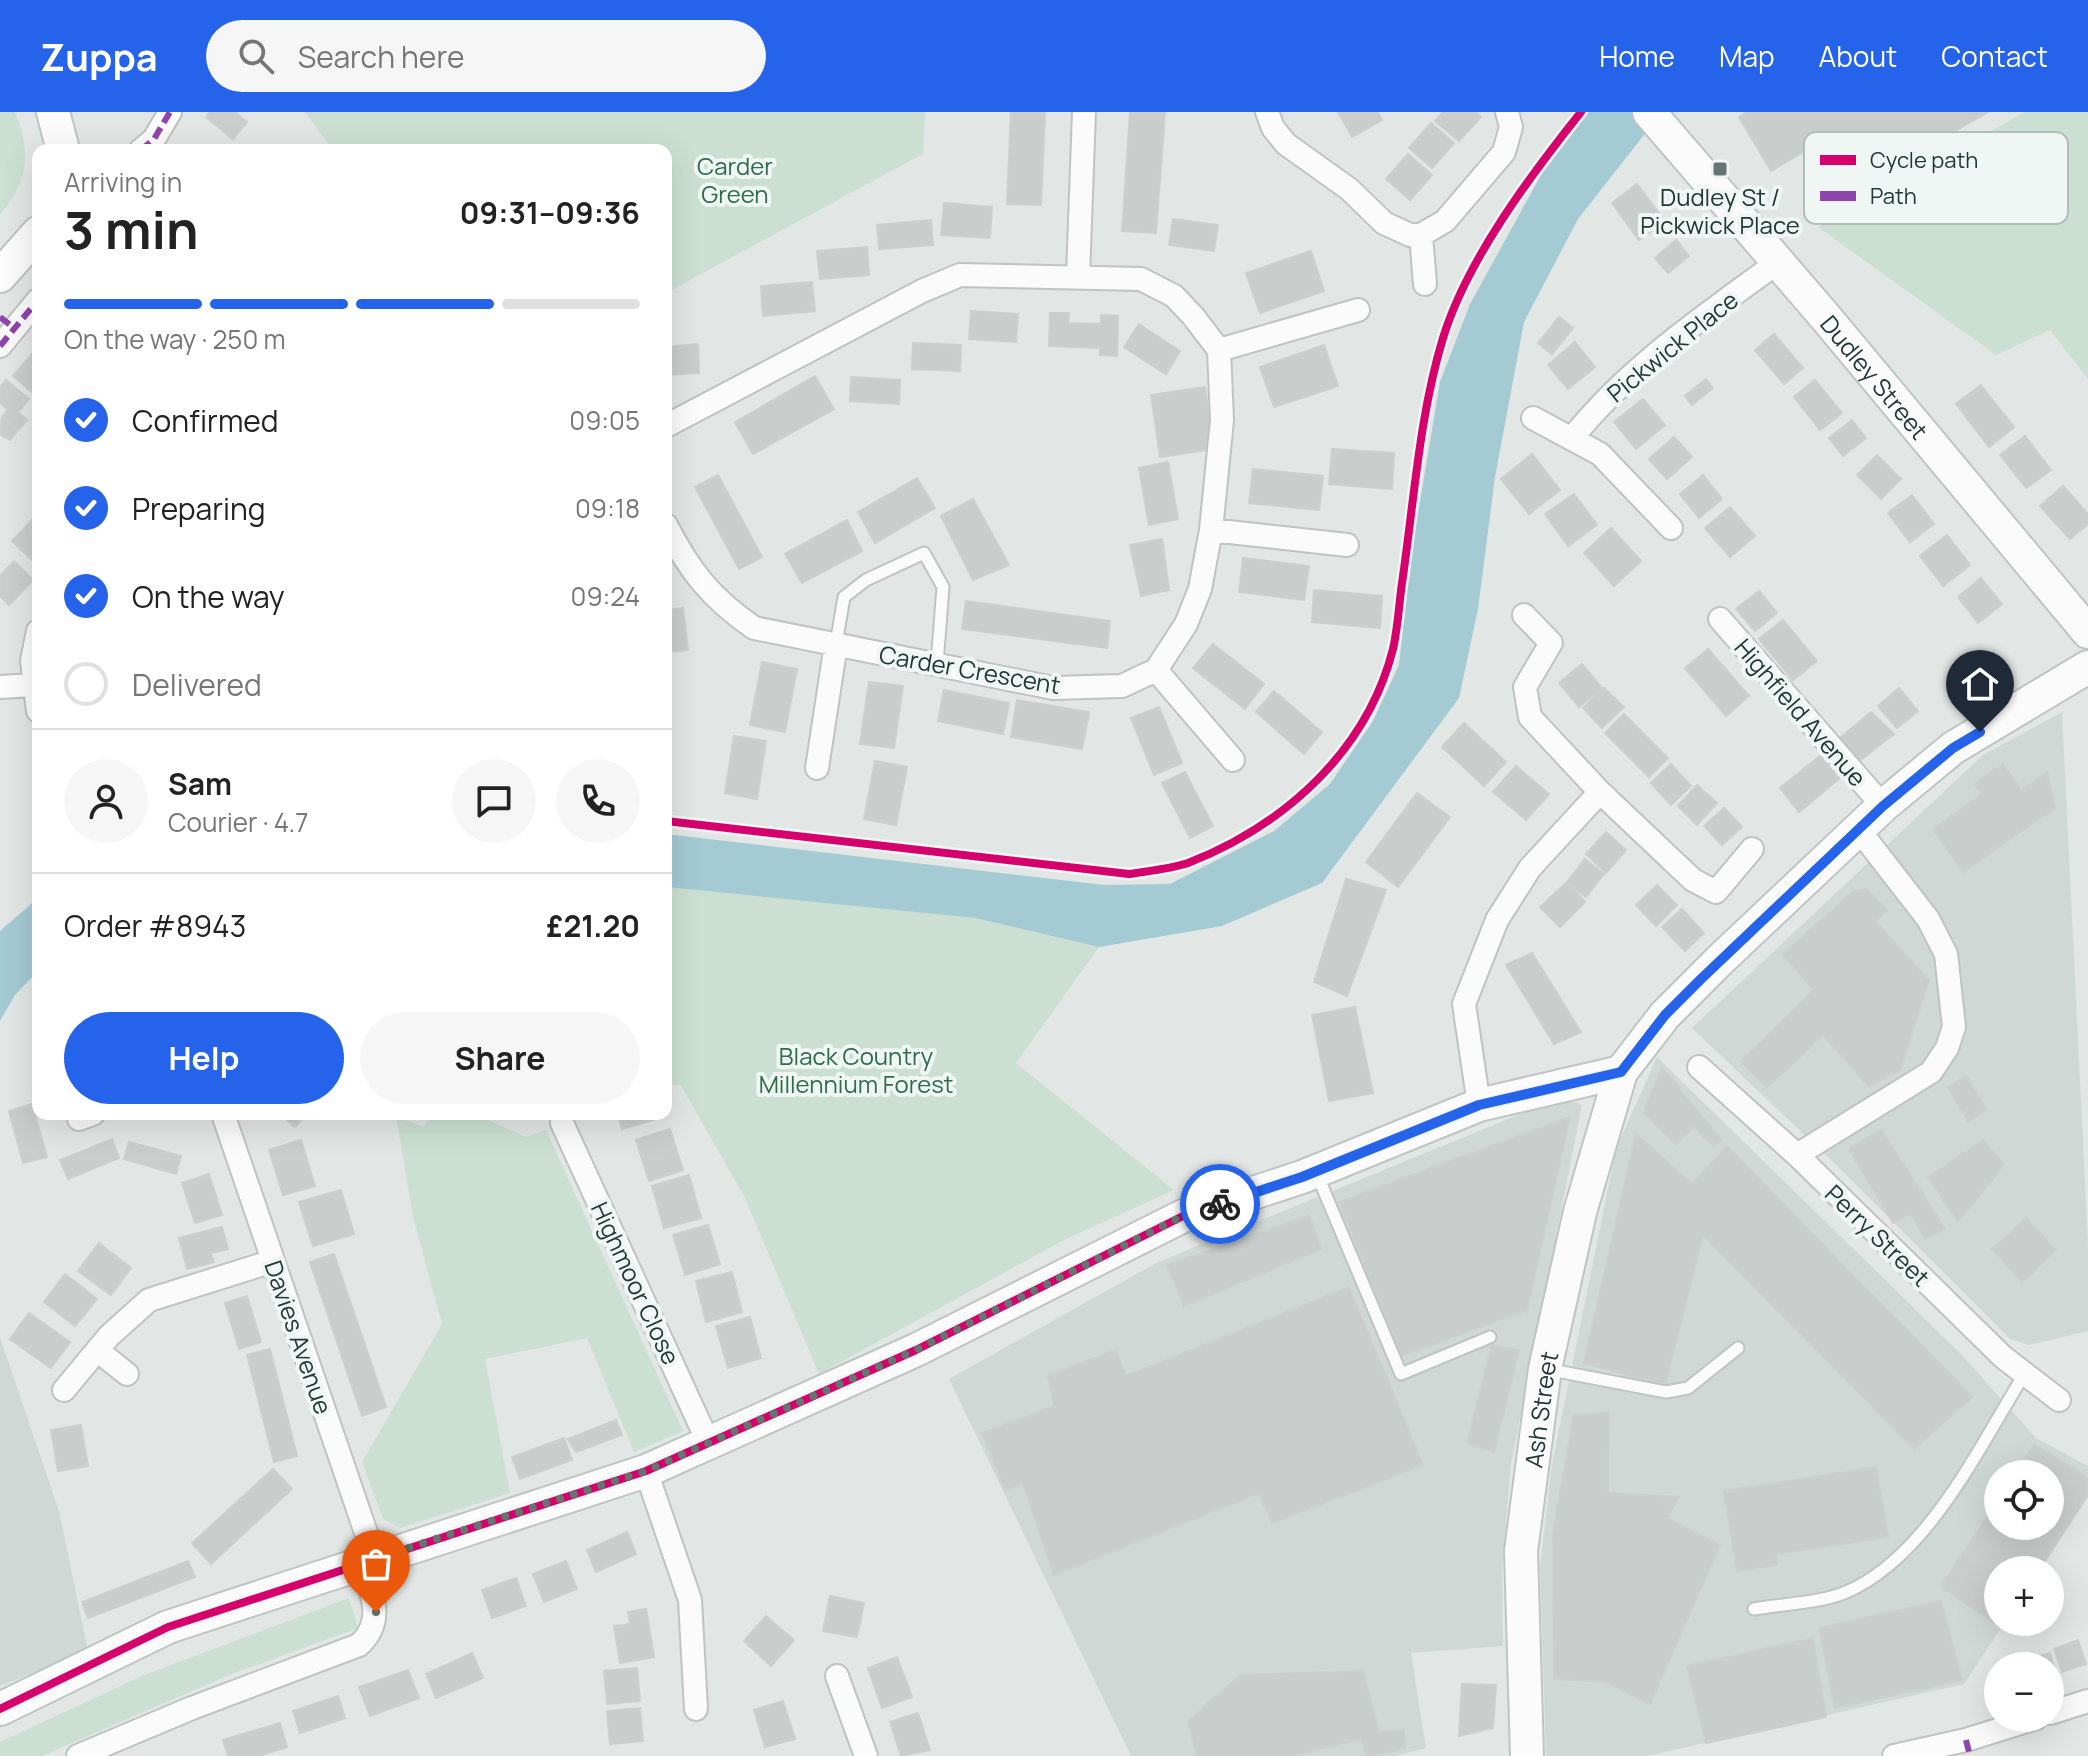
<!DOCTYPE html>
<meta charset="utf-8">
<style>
:root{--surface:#fff;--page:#f6f6f6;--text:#222;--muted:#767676;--line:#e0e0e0;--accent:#2563eb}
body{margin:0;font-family:Manrope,sans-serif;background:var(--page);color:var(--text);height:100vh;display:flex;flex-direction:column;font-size:30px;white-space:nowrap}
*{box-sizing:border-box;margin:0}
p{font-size:26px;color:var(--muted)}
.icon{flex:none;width:44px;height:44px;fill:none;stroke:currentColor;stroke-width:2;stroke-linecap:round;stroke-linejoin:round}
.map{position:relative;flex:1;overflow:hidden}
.details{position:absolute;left:32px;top:32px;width:640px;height:976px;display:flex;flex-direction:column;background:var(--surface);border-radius:16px;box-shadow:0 8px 32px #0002}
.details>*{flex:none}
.buttons{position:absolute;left:1984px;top:1348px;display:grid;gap:16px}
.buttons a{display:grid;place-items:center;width:80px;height:80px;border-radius:50%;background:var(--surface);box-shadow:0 8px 32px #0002;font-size:40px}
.pin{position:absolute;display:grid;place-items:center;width:68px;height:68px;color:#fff;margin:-82px -34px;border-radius:50% 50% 50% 0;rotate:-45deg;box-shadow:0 0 8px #0007}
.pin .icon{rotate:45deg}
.courier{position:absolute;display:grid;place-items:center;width:80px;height:80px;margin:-40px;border:6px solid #2563eb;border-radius:50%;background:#fff;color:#222;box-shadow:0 2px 10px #0007}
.head em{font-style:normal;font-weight:700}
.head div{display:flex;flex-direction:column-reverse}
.head{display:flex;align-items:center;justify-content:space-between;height:136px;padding:0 32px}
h1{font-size:52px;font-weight:700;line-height:60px}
.bar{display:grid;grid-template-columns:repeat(4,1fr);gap:12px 8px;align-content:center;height:96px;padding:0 32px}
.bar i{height:10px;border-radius:6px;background:var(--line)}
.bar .active{background:var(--accent)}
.bar p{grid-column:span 4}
.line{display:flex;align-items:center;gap:20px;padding:0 32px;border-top:2px solid var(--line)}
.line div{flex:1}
.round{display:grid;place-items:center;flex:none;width:84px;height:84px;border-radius:42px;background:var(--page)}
ol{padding:0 32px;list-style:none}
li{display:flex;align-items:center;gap:24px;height:88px}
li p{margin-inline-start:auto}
li .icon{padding:8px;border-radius:50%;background:var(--accent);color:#fff;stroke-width:4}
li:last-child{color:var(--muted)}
li i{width:44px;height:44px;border:4px solid var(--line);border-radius:50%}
.primary-button{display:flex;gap:16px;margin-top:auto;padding:16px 32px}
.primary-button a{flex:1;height:92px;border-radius:48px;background:var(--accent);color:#fff;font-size:32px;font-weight:700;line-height:92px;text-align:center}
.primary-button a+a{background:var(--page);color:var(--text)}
header{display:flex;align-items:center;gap:48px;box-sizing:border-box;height:112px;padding:0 40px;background:var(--accent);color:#fff}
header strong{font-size:38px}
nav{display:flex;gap:44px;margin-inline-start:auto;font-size:28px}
.search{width:560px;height:72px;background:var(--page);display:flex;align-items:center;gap:20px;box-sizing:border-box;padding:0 28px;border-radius:44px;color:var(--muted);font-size:30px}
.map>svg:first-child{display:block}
.built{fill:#d0d8d5;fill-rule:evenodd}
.green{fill:#cbe0d3}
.water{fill:#a4cad4}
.building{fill:#c9cecc;stroke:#cbd0ce;stroke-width:2}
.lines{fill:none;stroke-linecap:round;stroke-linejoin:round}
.lane-casing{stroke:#bfc4c2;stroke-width:15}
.street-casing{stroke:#bfc4c2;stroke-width:26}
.secondary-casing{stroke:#bec5c2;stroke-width:36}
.lane{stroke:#fbfbfb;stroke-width:11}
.street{stroke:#fbfbfb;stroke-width:22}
.secondary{stroke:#fbfbfb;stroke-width:32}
.quiet{stroke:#8e44ad;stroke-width:6;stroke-dasharray:12 6;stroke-linecap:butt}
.cycleway-casing{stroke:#eff6f3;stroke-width:13}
.cycleway{stroke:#d6006c;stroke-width:8}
.done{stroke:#657672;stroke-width:8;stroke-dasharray:0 14.4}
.route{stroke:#2563eb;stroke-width:10}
.poi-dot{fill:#657672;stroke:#eff6f3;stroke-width:3}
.labels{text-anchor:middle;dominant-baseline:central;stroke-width:8;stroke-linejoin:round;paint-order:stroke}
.park-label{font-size:24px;fill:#2e6d4b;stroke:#eff6f3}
.poi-label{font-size:24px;fill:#213934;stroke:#eff6f3}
.street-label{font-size:24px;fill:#213934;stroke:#eff6f3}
.key{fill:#eff6f3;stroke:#b1bdba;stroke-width:2}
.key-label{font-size:22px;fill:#213934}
</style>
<header>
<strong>Zuppa</strong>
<div class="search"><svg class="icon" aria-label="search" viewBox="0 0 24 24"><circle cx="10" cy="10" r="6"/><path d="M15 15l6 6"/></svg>Search here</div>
<nav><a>Home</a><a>Map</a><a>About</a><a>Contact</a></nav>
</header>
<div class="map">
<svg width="2088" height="1644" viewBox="0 0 2088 1644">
<rect width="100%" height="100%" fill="#e2e7e5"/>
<path class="built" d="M2062,600l26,533v86l-59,14 -19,-6 -177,-177 -141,-134 291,-273z
M1657,945l305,298 74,83 52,28v31l-49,73h-41v52h7l-41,62 -317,72h-101l-6,-188 12,-104 64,-315zM1998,1362h52v52h-52z
M1562,985l20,8 -71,359 -9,104 1,78 -92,7 15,95 -31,8h-264l-182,-377 207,-116z
M0,1225l59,174 29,140 -88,35z"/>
<path class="green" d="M0,0h15c17,40 13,69 -15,103z
M305,0h620l-2,42 -257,139v-143h-333z
M2025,0h63v267l-38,-49 -54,25 -178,-128z
M666,775l309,31 124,29 -83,116 158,127 -110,50 -245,134 -74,-176 -65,-114 -14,3z
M430,1002h44l52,23 20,-7 137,301 -49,21 -47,-114 -102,21 25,134 -110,35 -17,-9 -21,-57 80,-138 -29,-107 -17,-101 28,11z
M349,1486l9,30 -129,47 -187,81h-42v-14l144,-67z"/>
<path class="water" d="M1589,0h73l-84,107 -54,103 -29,155 -17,132 -19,89 -137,185 -100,43 -123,21 -124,-29 -309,-31v-53l438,51 66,-1 104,-53 56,-47 43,-63 26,-56 12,-110 29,-173 30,-78 71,-129z
M38,786v73l-23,24 -15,26v-90z"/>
<path class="building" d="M210,0h25l12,10 -14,17 -27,-22z
M1011,0h34l-4,93 -34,-1z
M1130,0h35l-9,121 -34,-2z
M1338,0h40l4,8 -30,17z
M1443,0h32l6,5 -22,24 -24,-20z
M1747,0h241l-130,75 -29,-50 -58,34 -32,-54z
M1431,11l23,20 -22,25 -23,-20z
M1408,42l24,21 -22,25 -24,-21z
M1637,72l28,37 -26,19 -27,-37z
M944,91l48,4 -2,31 -49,-3z
M1173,107l45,6 -4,26 -45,-6z
M931,108l2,25 -54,4 -2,-24z
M1676,128l13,16 -21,17 -13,-15z
M867,135l2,28 -49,4 -3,-28z
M1311,139l13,40 -64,22 -14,-40z
M812,170l3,29 -52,5 -2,-30z
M971,199l47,3 -2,28 -47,-3z
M1050,201h19l-1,10 33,1v-9l17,1 -1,40 -17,-1v-7l-51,-2z
M1559,205l14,11 -21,26 -14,-11z
M1139,212l41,27 -14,23 -42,-27z
M1774,222l29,34 -19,16 -29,-34z
M1575,230l20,25 -27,22 -20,-24z
M913,231l48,2 -1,26 -48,-2z
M698,232l1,29 -33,2v-28z
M1324,233l14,41 -64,21 -14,-40z
M32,242l6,5v28l-5,6 -20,-17z
M815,264l19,33 -81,45 -18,-32z
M851,265l49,3 -1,24 -49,-3z
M1706,267l7,9 -21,17 -7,-9z
M6,268l23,19 -11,13 9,8 -9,10 -16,-13 6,-7 -8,-7v-16z
M1815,268l27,33 -22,17 -26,-33z
M1981,273l33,42 -25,20 -33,-43z
M1205,275l9,62 -54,8 -9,-62z
M1643,287l22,26 -29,24 -22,-27z
M2,305l16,13 -8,10 -10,-6z
M1852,308l14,18 -23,18 -14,-18z
M2025,324l26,34 -25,18 -26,-33z
M1674,325l18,20 -25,22 -18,-20z
M1332,337l62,4 -2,36 -63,-5z
M1532,342l28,36 -31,24 -28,-35z
M1877,343l24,24 -20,20 -24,-24z
M1168,350l10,57 -29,6 -10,-57z
M1253,357l70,7 -4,34 -70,-7z
M718,363l44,82 -23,12 -44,-82z
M1703,363l19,24 -23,19 -19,-24z
M917,366l18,30 -60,35 -17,-31z
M2063,374l25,28v10l-18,15 -30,-33z
M1574,382l23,31 -29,21 -23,-32z
M1912,383l22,29 -24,18 -22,-29z
M973,387l36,66 -36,15 -32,-64z
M1730,395l25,29 -25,21 -25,-29z
M32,408l6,6v28l-6,6 -20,-19z
M847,408l15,31 -60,32 -17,-29z
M1611,416l30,33 -27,25 -30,-33z
M1947,423l23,30 -27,21 -23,-30z
M1162,427l7,51 -28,6 -11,-51z
M1243,446l66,8 -5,34 -65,-8z
M14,449l19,19 -24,25 -9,-9v-20z
M1981,466l21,26 -24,19 -20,-26z
M1314,478l68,6 -2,32 -68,-6z
M1759,479l18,22 -22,18 -19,-22z
M966,489l144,20 -3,27 -145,-19z
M683,496l5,42 -22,2v-42z
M1783,508l34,41 -24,19 -34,-41z
M1213,532l51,40 -19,25 -52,-41z
M1708,537l41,47 -23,20 -41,-48z
M762,550l35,7 -12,63 -35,-7z
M1582,552l20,24 -23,19 -20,-24z
M869,570l34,4 -9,62 -34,-4z
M1604,576l20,19 -22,21 -19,-20z
M1899,576l19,23 -21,17 -19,-22z
M944,578l65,13 -6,31 -65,-13z
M1274,579l48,41 -18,22 -48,-42z
M1017,588l72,12 -7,37 -71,-12z
M1159,595l23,56 -28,12 -23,-57z
M1871,600l23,22 -41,32 -19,-23z
M1624,602l44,44 -19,19 -44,-44z
M1464,611l42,39 -22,24 -42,-39z
M734,624l32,5 -9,58 -32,-6z
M1821,643l19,23 -41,34 -19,-24z
M875,649l32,6 -11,58 -32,-6z
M1671,652l20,22 -20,19 -20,-22z
M2003,652l18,26 26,-18 8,36 -92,64 -30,-43 49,-35 -8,-10z
M1516,654l33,28 -23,26 -33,-28z
M1185,660l28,54 -23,12 -28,-55z
M1697,673l20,18 -20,22 -19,-19z
M1417,681l33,24 -52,70 -32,-25z
M1724,696l18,19 -20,18 -18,-19z
M1606,720l20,18 -20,23 -20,-19z
M1585,747l19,15 -18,23 -19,-15z
M1346,767l40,11 -39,106 -33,-14z
M1567,770l18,20 -25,25 -20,-20z
M1657,773l20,20 -21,21 -20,-21z
M1866,777l21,21 -12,12 54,58 -29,90 -31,16 -46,-51 -56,52 -26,-26 73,-71 -32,-36 72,-63z
M1682,797l22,24 -19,18 -23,-24z
M1532,841l49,79 -27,12 -48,-79z
M1355,895l18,86 -44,8 -17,-86z
M1662,955l60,74 -8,4 -21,-18 -17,17 -33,-31z
M1966,964l21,34 -19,11 -20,-34z
M32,992l15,53 -24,6 -14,-52z
M280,1002h26l-11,13z
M618,1002h45v3l-41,12z
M1570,1005l-43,193 -125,46 -63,-154z
M670,1017l13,41 -34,11 -13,-41z
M1881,1017l64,100 -20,10 -14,-25 -18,9 -44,-74z
M1636,1022l56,50 35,-38 245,251 -58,52 -211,-214 -38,150 -81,-22z
M112,1027l7,19 -51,21 -8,-19z
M301,1028l14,46 -32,9 -14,-45z
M1983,1028l21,25 -46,57 -30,-45z
M129,1030l52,14 -5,18 -52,-15z
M209,1062l13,41 -27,8 -13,-40z
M689,1063l12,43 -37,10 -12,-42z
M341,1078l13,44 -41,12 -14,-44z
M1309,1103l12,34 -137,57 -17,-41z
M2026,1106l30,32 -34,32 -30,-33z
M708,1113l12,39 -35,11 -12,-40z
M222,1115l6,22 -17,4 3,9 -27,7 -8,-31z
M99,1131l32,25 -20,27 -33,-24z
M334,1142l52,153 -24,9 -52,-154z
M732,1160l10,40 -36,10 -10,-41z
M65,1162l32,25 -22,27 -31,-24z
M1349,1175l74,178 -151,58 -13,-30 -205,82 -31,-91 -18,5 -23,-56 72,-27 -6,-30 68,-26 10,26z
M247,1184l14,46 -22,7 -14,-46z
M29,1201l41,29 -19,26 -41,-29z
M750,1205l11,41 -33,10 -12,-42z
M1492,1233l27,5 -25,102 -27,-9z
M270,1237l27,107 -23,6 -27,-107z
M1609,1301l-1,80 71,4 -12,21 53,27 -70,159 -44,-22 -52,-3 -1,-147 21,-117z
M616,1308l6,15 -46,17 -8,-13z
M81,1313l7,41 -30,5 -7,-41z
M564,1326l8,22 -52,19 -8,-22z
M2034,1332l54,34v17l-49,75h-41v52h7l-4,5 -60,-40 57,-88v27h52v-52h-35z
M1876,1355l12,70 -112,17 1,11 -40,6 -13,-80z
M273,1357l19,20 -81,75 -19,-21z
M627,1420l9,22 -40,18 -9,-22z
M188,1449l7,16 -107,41 -6,-16z
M566,1449l11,28 -33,13 -11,-28z
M516,1466l10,28 -34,12 -10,-28z
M830,1484l34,7 -7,34 -34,-6z
M1941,1489l21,79 -127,28 -16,-80z
M646,1497l8,48 -34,6 -6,-37 16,-2 -2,-12z
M766,1504l28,24 -23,26 -27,-25z
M1813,1526l13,79 -120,26 -19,-77z
M2078,1528l8,24 -24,8 -8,-23z
M472,1541l11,25 -47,20 -10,-24z
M2050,1541l7,24 -7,2v-13h-24l-2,-6z
M897,1545l15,40 -30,11 -14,-40z
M637,1556l3,33 -33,3 -3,-33z
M408,1558l11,28 -49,18 -11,-29z
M1363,1559l16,61 25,-2 1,19 -38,7 -6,-17 -69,17h-95l-9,-35 52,-46z
M1462,1572l34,1 -3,43 -34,8z
M338,1584l7,22 -45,15 -7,-22z
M783,1589l12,38 -30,8 -11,-37z
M640,1596l3,33 -33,3 -3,-33z
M918,1601l12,37 -29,6 -11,-34z
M280,1611l7,24 -29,9h-30l-5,-16z"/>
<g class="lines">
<defs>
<path id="lane" d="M836,532l8,-47 22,-17 58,-27 19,34 -6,77
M1316,1060l85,202 89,-37
M1546,1257l120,23 22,-4 50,-40
M1754,1497c28,-5 64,-6 90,-16 83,-34 135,-146 181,-220"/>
<path id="street" d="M1267,0l6,16 13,16 63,45 35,34 26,12h11l24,-14 59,-69 7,-25 -4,-15
M141,38l13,-11 16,-27
M1421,123l4,49
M1078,165l6,-165
M0,234l38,-46
M1219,238l139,-40
M1533,306l67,36 71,74
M666,314l256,-135 38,-16 181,4 33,17 19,20 26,34 3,70 -11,110 -11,59 -14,35 -30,46 -34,16 -69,2 -299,-60c-43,-30 -64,-56 -88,-103
M1573,325c57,-71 133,-122 205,-175
M1211,418l136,15
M1524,503l27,28 -26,44 5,30 70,75
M1720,507l163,187
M38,519l-6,30 6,50
M1156,558l77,90
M0,575l32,-2
M817,656l19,-124
M1699,955l98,88 206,202 56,43
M1479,993l-15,-101 33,-84 33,-52 70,-76 93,88 23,12 36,-43
M223,1002l152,445
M79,1007l14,-5
M562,1011l147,321
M1797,1043l134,-83 16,-24 7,-21 -8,-73 -18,-35 -69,-89
M97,1238l30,24
M64,1278l45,-54 40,-36 124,-39
M646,1359l44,129 6,109
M837,1564l29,80
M2050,1601l38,-12
M78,1644l114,-48 167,-63c27,-24 12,-53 3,-82
M1894,1644l72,-16 70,-22"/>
<g id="secondary">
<path d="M53,0l10,38"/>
<path id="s1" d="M1649,0l178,207 261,313"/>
<path d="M0,164l38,-43"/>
<path d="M0,1597l168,-82 478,-156 270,-121 267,-134 119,-39 177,-72 142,-33"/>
<path id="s2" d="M1527,1644l-6,-205 24,-182 35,-157 41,-140 44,-57 54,-54 164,-155 70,-58 135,-81"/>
</g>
</defs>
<use href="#lane" class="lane-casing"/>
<use href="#street" class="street-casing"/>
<use href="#secondary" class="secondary-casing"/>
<use href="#lane" class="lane"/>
<use href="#street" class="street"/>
<use href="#secondary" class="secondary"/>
<path class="quiet" d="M141,38l13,-11 16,-27
M0,205l14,11
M0,234l38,-46
M1966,1628l4,16"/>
<defs>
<path id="cycleway" d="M666,709l463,53c19,-3 41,-5 59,-11 97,-38 179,-112 205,-214 5,-22 6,-45 9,-66 12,-81 17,-166 41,-245 24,-78 87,-162 138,-226
M0,1597l168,-82 478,-156 270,-121 267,-134 119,-39 177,-72 142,-33"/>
</defs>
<use href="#cycleway" class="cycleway-casing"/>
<use href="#cycleway" class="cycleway"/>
</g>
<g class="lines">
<path class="done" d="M376,1500l-14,-49 284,-92 270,-121 267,-134 37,-12"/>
<path class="route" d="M1220,1092l82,-27 177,-72 142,-33 44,-57 36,-36 182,-173 70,-58 27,-16"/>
</g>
<rect class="poi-dot" x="1712" y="49" width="16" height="16" rx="4"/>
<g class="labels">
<g class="park-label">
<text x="735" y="53">Carder<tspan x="735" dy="28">Green</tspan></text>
<text x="856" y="943">Black Country<tspan x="856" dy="28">Millennium Forest</tspan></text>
</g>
<g class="poi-label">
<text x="1720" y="84">Dudley St /<tspan x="1720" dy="28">Pickwick Place</tspan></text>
</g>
<g class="street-label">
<text transform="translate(1672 234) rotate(-39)">Pickwick Place</text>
<text stroke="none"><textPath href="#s1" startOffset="348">Dudley Street</textPath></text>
<text transform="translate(970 557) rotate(10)">Carder Crescent</text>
<text transform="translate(1801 600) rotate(49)">Highfield Avenue</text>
<text transform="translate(1878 1123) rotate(44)">Perry Street</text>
<text transform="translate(636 1171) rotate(65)">Highmoor Close</text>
<text transform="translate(299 1225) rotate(71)">Davies Avenue</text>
<text stroke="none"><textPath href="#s2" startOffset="348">Ash Street</textPath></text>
</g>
</g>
<rect x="1804" y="20" width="264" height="92" rx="12" class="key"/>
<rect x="1820" y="43" width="36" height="10" fill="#d6006c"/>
<rect x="1820" y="79" width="36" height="10" fill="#8e44ad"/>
<g class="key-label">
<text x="1870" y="56">Cycle path</text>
<text x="1870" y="92">Path</text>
</g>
</svg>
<div class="buttons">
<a><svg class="icon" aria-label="locate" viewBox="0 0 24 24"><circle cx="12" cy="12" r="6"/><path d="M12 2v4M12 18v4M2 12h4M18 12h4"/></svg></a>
<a>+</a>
<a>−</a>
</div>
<div class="pin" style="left:376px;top:1500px;background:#ea580c"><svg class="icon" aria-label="bag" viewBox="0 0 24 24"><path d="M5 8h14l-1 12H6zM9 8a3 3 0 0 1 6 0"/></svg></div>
<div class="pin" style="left:1980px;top:620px;background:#1f2937"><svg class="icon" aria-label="home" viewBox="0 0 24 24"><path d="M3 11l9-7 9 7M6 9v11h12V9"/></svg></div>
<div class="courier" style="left:1220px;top:1092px"><svg class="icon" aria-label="bike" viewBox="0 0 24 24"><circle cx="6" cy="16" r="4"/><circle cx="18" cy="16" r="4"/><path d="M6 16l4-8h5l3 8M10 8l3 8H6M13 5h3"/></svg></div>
<section class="details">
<div class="head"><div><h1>3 min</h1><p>Arriving in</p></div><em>09:31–09:36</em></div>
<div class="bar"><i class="active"></i><i class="active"></i><i class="active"></i><i></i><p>On the way · 250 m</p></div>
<ol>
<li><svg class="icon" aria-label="check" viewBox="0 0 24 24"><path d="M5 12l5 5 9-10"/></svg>Confirmed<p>09:05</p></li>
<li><svg class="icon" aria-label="check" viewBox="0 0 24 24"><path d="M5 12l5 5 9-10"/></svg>Preparing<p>09:18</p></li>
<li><svg class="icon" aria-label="check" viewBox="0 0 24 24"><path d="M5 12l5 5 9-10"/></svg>On the way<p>09:24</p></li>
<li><i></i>Delivered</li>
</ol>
<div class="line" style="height:144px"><a class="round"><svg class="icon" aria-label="person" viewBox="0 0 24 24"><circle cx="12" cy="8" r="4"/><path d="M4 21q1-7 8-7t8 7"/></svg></a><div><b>Sam</b><p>Courier · 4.7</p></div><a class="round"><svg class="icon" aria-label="chat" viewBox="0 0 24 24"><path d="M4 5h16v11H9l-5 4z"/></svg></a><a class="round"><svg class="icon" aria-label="phone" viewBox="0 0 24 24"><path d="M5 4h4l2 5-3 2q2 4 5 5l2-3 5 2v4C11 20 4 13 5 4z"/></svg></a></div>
<div class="line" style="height:104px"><div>Order #8943</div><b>£21.20</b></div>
<div class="primary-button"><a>Help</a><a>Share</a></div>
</section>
</div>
